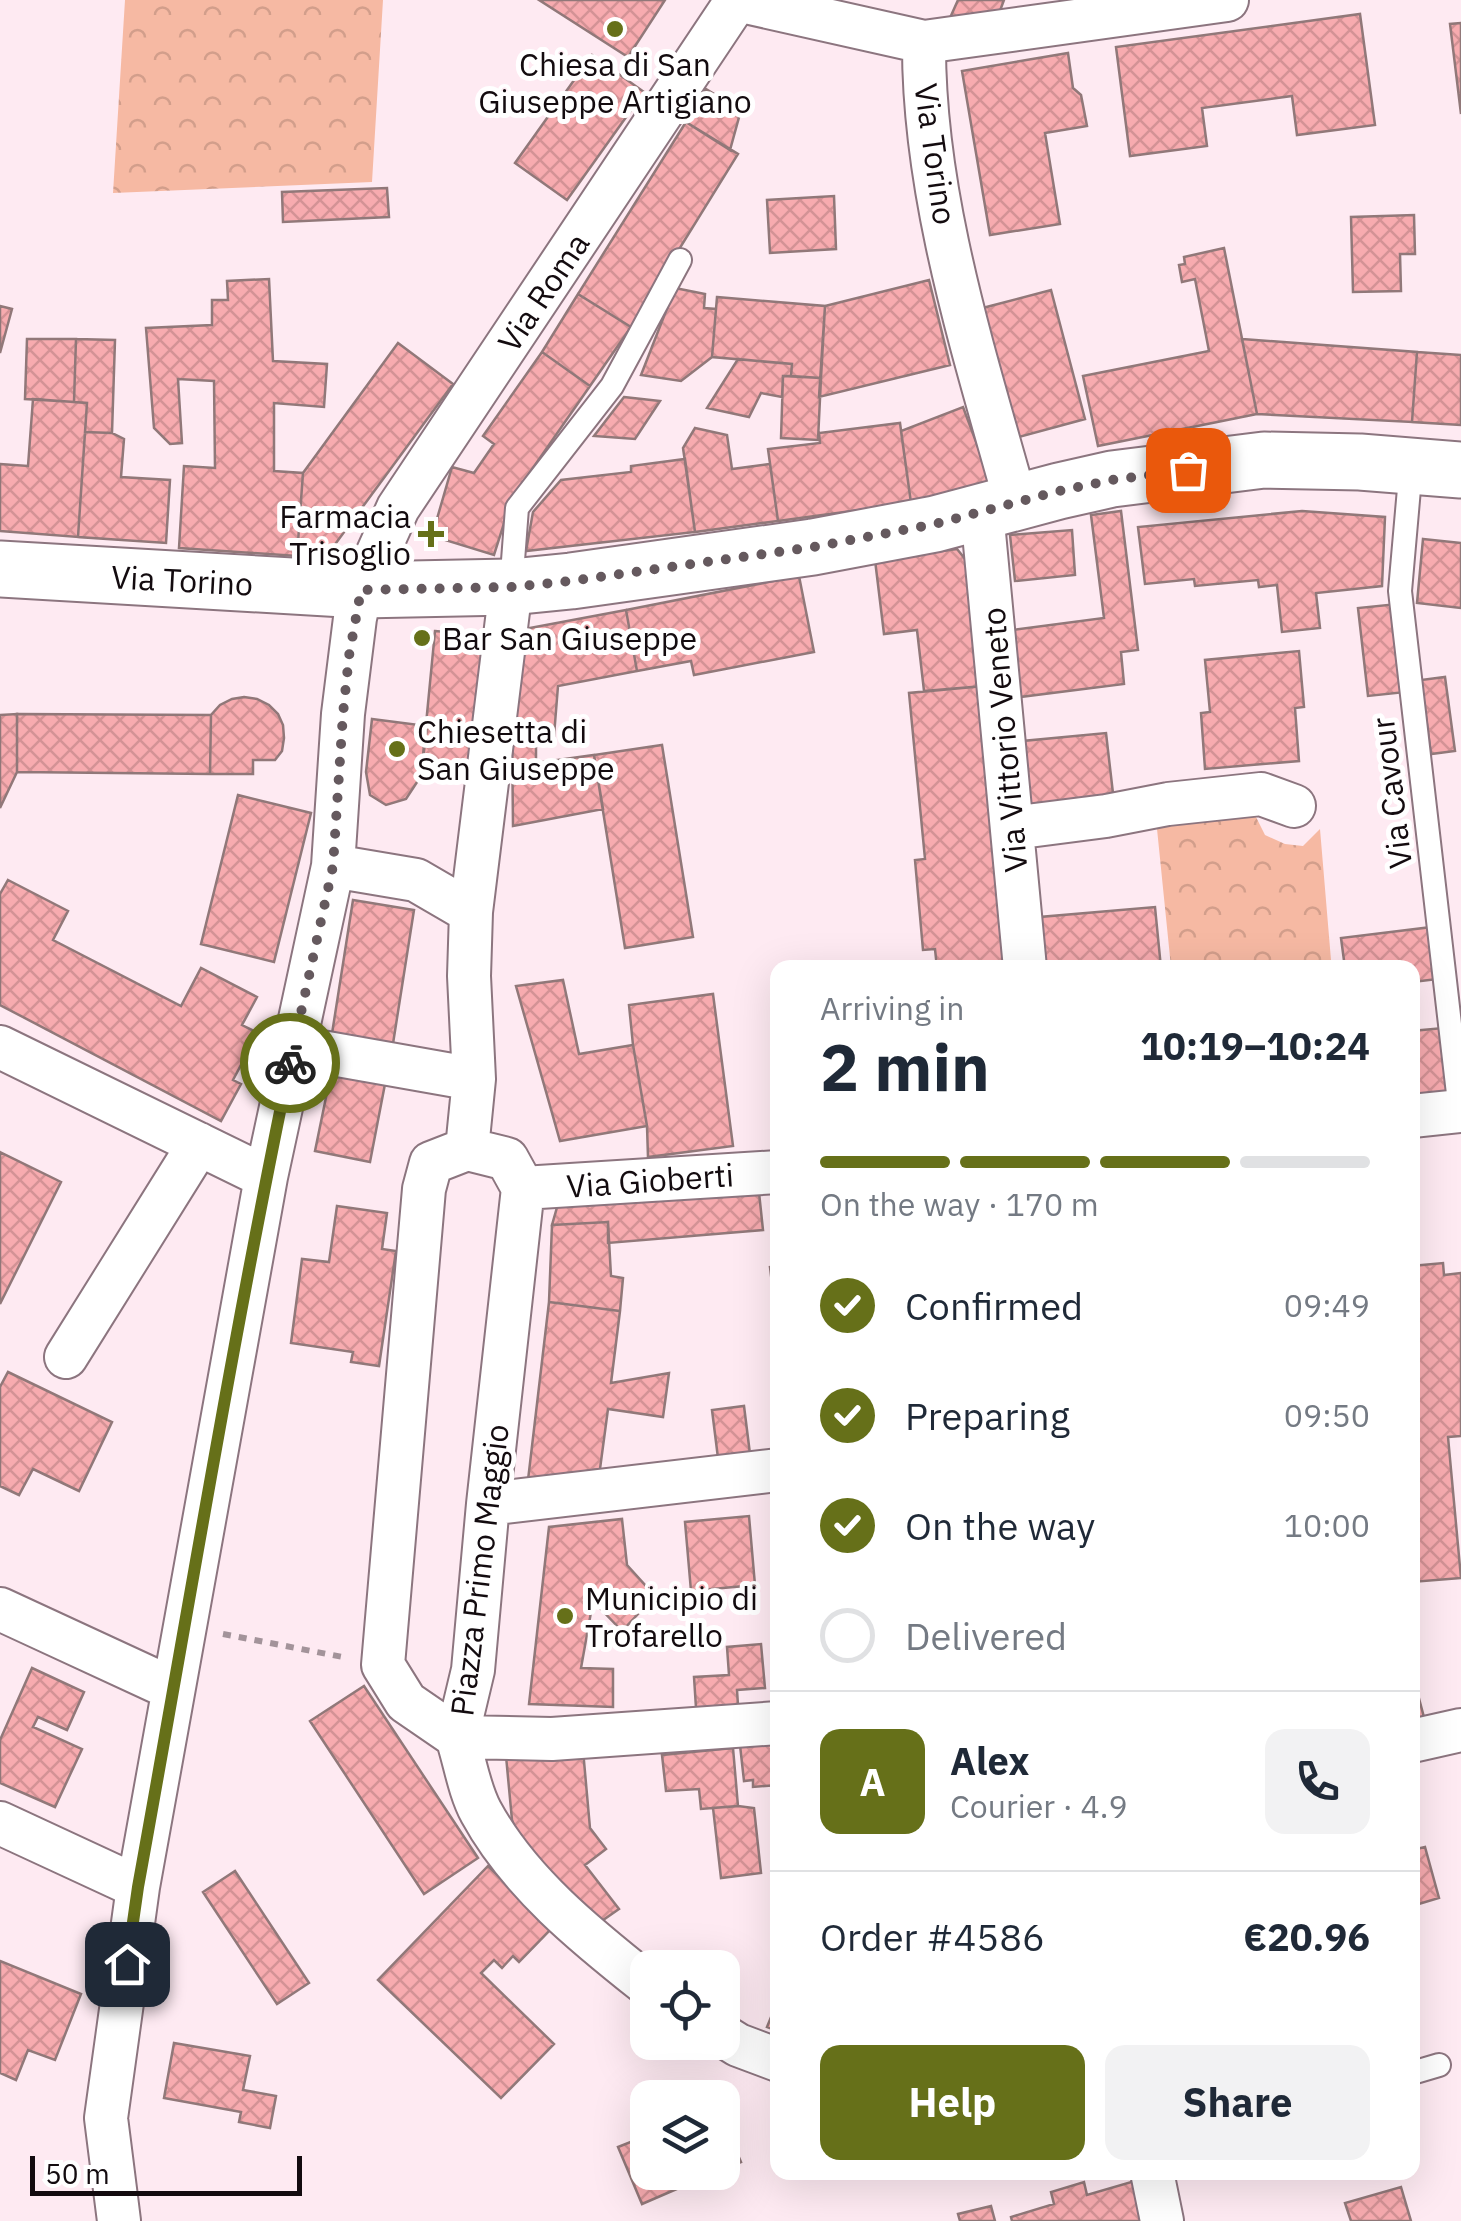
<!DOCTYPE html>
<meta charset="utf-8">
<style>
:root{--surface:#fff;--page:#f2f2f3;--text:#1f2937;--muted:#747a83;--line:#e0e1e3;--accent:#667019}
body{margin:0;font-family:"IBM Plex Sans",sans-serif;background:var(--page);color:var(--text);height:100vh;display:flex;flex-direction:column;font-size:38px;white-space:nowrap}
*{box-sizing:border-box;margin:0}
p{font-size:32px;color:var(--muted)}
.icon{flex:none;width:55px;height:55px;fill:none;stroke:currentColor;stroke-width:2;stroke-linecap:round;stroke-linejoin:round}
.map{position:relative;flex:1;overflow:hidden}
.panel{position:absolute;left:770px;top:960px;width:650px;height:1220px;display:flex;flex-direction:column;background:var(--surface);border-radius:20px;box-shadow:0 10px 40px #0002}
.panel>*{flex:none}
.fabs{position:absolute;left:630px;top:1950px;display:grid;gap:20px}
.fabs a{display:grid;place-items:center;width:110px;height:110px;border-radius:20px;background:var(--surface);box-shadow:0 10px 40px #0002;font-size:50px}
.scale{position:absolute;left:30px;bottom:25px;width:272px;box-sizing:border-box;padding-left:10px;border:5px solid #130b0f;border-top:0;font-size:28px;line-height:35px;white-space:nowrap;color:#130b0f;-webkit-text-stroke:8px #fff;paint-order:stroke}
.pin{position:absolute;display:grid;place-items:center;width:85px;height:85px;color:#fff;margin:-42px;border-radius:20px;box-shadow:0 5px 15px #0006}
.courier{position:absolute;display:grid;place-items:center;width:100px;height:100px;margin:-50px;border:8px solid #667019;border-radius:50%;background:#fff;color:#222;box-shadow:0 2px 12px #0007}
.summary em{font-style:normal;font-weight:700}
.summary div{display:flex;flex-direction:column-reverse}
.summary{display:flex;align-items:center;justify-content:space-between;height:170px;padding:0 50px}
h1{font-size:65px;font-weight:700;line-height:75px}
.bar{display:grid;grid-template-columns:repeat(4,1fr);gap:15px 10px;align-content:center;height:120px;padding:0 50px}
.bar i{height:12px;border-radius:8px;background:var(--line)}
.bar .active{background:var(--accent)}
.bar p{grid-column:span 4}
.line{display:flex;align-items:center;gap:25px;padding:0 50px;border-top:2px solid var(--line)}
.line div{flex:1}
.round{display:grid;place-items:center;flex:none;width:105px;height:105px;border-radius:20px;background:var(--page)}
ol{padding:0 50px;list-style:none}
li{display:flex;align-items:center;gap:30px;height:110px}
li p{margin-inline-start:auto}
li .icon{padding:10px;border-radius:50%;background:var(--accent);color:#fff;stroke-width:4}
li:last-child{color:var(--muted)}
li i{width:55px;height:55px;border:5px solid var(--line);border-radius:50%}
.cta{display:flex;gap:20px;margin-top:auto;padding:20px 50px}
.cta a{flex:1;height:115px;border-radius:20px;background:var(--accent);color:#fff;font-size:40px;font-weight:700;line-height:115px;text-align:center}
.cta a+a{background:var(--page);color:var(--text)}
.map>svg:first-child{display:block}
.park{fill:url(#park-crowns)}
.building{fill:url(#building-cross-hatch);stroke:#917879;stroke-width:2.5}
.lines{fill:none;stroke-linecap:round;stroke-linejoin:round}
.lane-casing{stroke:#8c757f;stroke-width:26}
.street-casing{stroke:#8c757f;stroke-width:46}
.primary-casing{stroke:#8c757f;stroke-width:59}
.path{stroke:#a3939a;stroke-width:6;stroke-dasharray:8 8;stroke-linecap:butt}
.lane{stroke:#fff;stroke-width:22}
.street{stroke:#fff;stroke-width:42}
.primary{stroke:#fff;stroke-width:55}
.done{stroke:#65595e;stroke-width:10;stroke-dasharray:0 18}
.route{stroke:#667019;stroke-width:12}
.poi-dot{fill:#667019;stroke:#fff;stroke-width:4}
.labels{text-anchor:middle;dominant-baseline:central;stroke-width:10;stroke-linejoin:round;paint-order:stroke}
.poi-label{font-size:32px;fill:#130b0f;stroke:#fff;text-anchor:start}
.street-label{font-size:32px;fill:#130b0f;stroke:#fff}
</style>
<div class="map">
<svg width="1461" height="2221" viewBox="0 0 1461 2221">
<defs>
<pattern id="park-crowns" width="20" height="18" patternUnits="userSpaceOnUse" patternTransform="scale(2.5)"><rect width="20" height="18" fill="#f6b9a3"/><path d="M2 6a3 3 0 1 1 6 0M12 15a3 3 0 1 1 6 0" fill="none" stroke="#d29e8b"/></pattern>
<pattern id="building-cross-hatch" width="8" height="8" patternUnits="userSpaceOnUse" patternTransform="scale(2.5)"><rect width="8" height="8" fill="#f7abaf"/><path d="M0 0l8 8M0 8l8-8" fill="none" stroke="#d39295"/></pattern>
</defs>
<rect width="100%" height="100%" fill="#feeaf2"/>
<path class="park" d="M125,0h258l-11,182 -259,11z
M1252,809l13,26 20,9 18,2 17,-17 11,131 -61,8 -99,-1 -15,-148z"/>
<path class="building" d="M539,0h126l-37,57z
M958,0h46l-6,16 -48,2z
M1360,14l15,111 -78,10 -5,-39 -90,12 5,38 -77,10 -14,-109z
M1461,23v91l-11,-90z
M1068,53l5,35 8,7 6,31 -42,7 15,91 -70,11 -28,-164z
M592,55l52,37 -77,108 -52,-37z
M706,89l35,21 -11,40 -44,-28z
M686,122l52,32 -107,173 -53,-33z
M387,188l2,29 -106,5 -1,-30z
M834,196l2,53 -66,4 -3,-53z
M1414,215l1,39h-15l1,37 -48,1 -2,-75z
M1224,248l33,166 -159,32 -15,-70 126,-25 -14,-72 -13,3 -3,-17 6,-1 -1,-7z
M269,279l4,82 54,3 -3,43 -50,-4v68l29,2 -6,83 -118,-8 5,-82 31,2 -1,-87 -36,-2 4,64 -12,1 -16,-16 -8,-100 66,-3v-25h16l-1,-19z
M929,280l21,85 -131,32 6,-91z
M675,288l30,6 -1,14 12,1 -4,48 -31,24 -40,-6z
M1051,290l34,129 -77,21 -33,-130z
M578,294l53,33 -41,59 -48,-34z
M717,297l108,9 -4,72 -30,-2 1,-12 -80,-7z
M0,306l12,3 -12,44z
M27,339h49l-2,63 -49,-3z
M76,339l39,1 -3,93 -27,-1 2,-29 -13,-1z
M1242,339l175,13 -5,70 -155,-8z
M398,343l55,41 -128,174 -28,-2 6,-83z
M542,352l48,34 -78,112 -18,57 -62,-19 20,-69 22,6 20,-29 -11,-8z
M1417,352l44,3v70l-49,-3z
M738,359l54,5 -1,12h-8l-1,21 -21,-4 -12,24 -42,-9z
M783,376l38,2 -3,62 -37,-2z
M624,397l36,4 -25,38 -41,-3z
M33,399l54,4 -9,134 -78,-6v-67l28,2z
M963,407l28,75 -80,21 -10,-72z
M900,423l11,80 -133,18 -10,-72 52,-6 -1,-10z
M695,428l32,7 5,34 38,-5 8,57 -83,11 -12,-84z
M85,432l27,1 12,6 -3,38 49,3 -4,63 -88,-6z
M685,459l10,73 -169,19 7,-39 28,-32 70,-8v-6z
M1121,511l17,139 -17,2 3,32 -104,13 -8,-67 92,-12 -13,-103z
M1302,511l83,6 -3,69 -66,7 4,35 -38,4 -5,-47 -18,2 -1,-7 -63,6 -1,-7 -49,5 -7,-57z
M1072,530l3,45 -60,6 -5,-46z
M1423,539l38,4v65l-44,-5z
M957,549l13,16 14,121 -60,5 -7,-61 -33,4 -9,-74z
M799,576l15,76 -120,23 -3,-14 -54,10 -11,-61z
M1397,604l9,88 -38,4 -10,-88z
M626,610l11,61 -79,15 -4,50 -42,-3 7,-103z
M435,631l54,5 -14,145 -54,-5z
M1299,651l5,56 -9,1 4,53 -94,8 -4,-56 9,-1 -5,-52z
M1445,677l10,74 -24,3 -10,-74z
M984,686l26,282h-73l-2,-19 -12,1 -8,-90 10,-1 -16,-166z
M244,697l13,2 12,6 9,9 5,11 1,13 -2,13 -7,9h-22v14h-43l1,-59 9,-10 12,-6z
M17,714l194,1 -1,59 -193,-2z
M17,714v58l-17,36v-93z
M372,719l55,7 -6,50 -15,23 -20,6 -16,-10 -4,-23z
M512,733l24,1v29l58,-8 9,54 -90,17z
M1106,733l8,69 -85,9 -6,-70z
M662,745l31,192 -68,11 -31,-193z
M238,795l73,18 -37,149 -73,-18z
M8,880l60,31 -15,29 128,66 20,-38 56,29 -15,28 16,8 -25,47 8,4 -20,37 -221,-116v-111z
M353,900l61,10 -22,140 -61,-10z
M1155,907l6,61h-117l-4,-51z
M1432,927l6,52 -26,3v-14h-67l-4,-30z
M563,980l16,74 54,-9 14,81 -87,15 -44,-155z
M713,994l20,152 -85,11 -1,-31 -14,-81 -4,-40z
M1443,1028l8,72 -39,4v-73z
M331,1073l54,11 -15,78 -55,-11z
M0,1152l61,30 -61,122z
M758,1183l5,47 -155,13v-21l-56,3 8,-28z
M337,1206l50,7 -5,36 14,2 -17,115 -28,-4 2,-10 -62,-9 11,-84 27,3z
M608,1222l3,54 12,2 -3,33 -71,-9 3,-77z
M1443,1263l1,12 17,-2v163l-13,1 13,141 -49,4v-316z
M778,1266v51h-2l-6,-50z
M549,1302l71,9 -9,72 58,-10 -6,44 -55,-8 -8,60 -72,11z
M8,1372l104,50 -33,69 -46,-22 -14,26 -19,-9v-99z
M744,1406l6,48 -32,4 -6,-48z
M749,1516l6,69 -64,6 -6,-69z
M622,1519l5,46 28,31 -33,35 -29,-30 -12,67 32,1v38l-84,-3 20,-177z
M761,1644l4,44 -28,2 1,15 -42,3 -2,-31 35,-2 -2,-28z
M32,1668l52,24 -17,38 -29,-13 -5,10 49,22 -27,58 -55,-24v-43z
M1412,1672l14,53 -14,4z
M364,1686l114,172 -54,36 -114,-173z
M778,1732v53l-25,2v-7l-9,1 -5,-45z
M733,1748l5,58 -37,3 -2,-20 -33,2 -4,-36z
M583,1750l7,78 16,21 -21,16 34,44 -26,18 -70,-80 -11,-27 -6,-64z
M738,1806l16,2 7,65 -40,5 -8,-70z
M1425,1847l14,51 -27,8v-56z
M488,1866l64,62 -33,34 -6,-6 -11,12 -8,-8 -13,13 73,71 -53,54 -123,-118z
M235,1871l74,112 -32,21 -74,-112z
M0,1961l81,33 -26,66 -27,-10 -12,30 -16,-7z
M778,2000v31l-11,-4z
M174,2043l76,13 -7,34 33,6 -6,32 -31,-6 2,-10 -77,-14z
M722,2117l19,45 -19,8z
M648,2135v37h68l-74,32 -24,-57z
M1145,2178l11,38 -16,5h-128l-1,-4 43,-13 -3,-12 33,-10 3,13z
M1401,2187l10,34h-60l-6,-18z
M991,2206l4,15h-35l-2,-7z"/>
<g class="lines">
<defs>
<path id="lane" d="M1411,466l-11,125 60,520
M511,587l6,-79 95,-122 68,-126
M1412,2073l27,-8"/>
<path id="street" d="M924,42c-1,155 51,313 92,461
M982,512l43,456
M1012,828l94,-12 62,-12 93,-10 33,12
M333,866l83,14 55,32 -2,64 5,103 -7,70
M471,912l40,-325
M0,1047l266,130
M293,1047l181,32
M1412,1116l49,-5
M467,1149l40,10 16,29 -35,316 -15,166 -16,67 -51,-35 -23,-37 41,-476 7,-26z
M523,1188l255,-16
M66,1357l133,-213
M488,1504l290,-34
M0,1609l173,80
M457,1737l95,2 226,-16
M457,1737c8,24 12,53 24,75 38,70 105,124 167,173
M1412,1741l49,-11
M0,1823l138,64
M722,2035l16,10 40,15
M1152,2172l10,49
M119,2221l-13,-103 32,-231 128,-710 67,-311 10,-152 12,-96 6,-28 37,-82 339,-508 187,42 303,-42"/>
<path id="primary" d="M0,569l361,21 150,-3 60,-6 242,-34 122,-23 124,-33 53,-12 152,-19 96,2 101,8"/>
</defs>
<use href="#lane" class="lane-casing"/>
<use href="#street" class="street-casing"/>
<use href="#primary" class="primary-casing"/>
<path class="path" d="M223,1634l125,24"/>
<use href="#lane" class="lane"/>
<use href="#street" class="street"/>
<use href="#primary" class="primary"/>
</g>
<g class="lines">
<path class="done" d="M290,1063l43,-197 10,-152 6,-58 12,-66 151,-3 59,-6 243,-34 121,-23 124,-33 53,-11 76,-10"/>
<path class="route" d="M127,1964l11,-77c50,-275 95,-551 152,-824"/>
</g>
<g class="poi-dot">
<circle cx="615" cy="29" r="10"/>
<path d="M426 519h10v10h10v10h-10v10h-10v-10h-10v-10h10z"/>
<circle cx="422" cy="638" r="10"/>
<circle cx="397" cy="749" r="10"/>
<circle cx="565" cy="1616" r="10"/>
</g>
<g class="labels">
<g class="poi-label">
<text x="615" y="64" text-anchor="middle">Chiesa di San<tspan x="615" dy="37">Giuseppe Artigiano</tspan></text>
<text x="411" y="516" text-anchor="end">Farmacia<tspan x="411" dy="37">Trisoglio</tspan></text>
<text x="442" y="638">Bar San Giuseppe</text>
<text x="417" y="731">Chiesetta di<tspan x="417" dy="37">San Giuseppe</tspan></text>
<text x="585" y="1598">Municipio di<tspan x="585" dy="37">Trofarello</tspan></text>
</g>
<g class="street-label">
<text transform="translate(936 154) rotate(82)">Via Torino</text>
<text transform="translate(543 292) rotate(-56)">Via Roma</text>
<text transform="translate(182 580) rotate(3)">Via Torino</text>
<text transform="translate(1004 740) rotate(-95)">Via Vittorio Veneto</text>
<text transform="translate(1391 793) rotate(-97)">Via Cavour</text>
<text transform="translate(650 1180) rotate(-4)">Via Gioberti</text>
<text transform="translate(479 1570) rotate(-83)">Piazza Primo Maggio</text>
</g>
</g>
</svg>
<div class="fabs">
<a><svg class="icon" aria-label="locate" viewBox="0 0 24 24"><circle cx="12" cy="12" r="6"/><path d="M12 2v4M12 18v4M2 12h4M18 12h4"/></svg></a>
<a><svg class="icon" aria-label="layers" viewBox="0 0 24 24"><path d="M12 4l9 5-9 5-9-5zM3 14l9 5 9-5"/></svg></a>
</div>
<div class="scale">50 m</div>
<div class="pin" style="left:1188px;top:470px;background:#ea580c"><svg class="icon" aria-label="bag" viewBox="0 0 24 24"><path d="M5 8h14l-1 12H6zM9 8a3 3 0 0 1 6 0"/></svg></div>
<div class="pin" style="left:127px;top:1964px;background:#1f2937"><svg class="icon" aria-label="home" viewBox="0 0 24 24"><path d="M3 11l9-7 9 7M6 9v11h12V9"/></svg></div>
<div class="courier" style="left:290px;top:1063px"><svg class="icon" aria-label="bike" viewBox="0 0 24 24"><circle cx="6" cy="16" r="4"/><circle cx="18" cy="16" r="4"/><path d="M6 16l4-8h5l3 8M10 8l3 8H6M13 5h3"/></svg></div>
<section class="panel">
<div class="summary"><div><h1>2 min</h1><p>Arriving in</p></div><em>10:19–10:24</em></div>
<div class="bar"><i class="active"></i><i class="active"></i><i class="active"></i><i></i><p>On the way · 170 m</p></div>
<ol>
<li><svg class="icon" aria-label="check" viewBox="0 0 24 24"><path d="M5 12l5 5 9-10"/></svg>Confirmed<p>09:49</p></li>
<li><svg class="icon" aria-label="check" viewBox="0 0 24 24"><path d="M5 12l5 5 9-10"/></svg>Preparing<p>09:50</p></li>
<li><svg class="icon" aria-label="check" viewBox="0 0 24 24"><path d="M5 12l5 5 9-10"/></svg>On the way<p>10:00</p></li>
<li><i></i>Delivered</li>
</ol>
<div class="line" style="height:180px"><b class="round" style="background:var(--accent);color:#fff">A</b><div><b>Alex</b><p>Courier · 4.9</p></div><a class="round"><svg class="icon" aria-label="phone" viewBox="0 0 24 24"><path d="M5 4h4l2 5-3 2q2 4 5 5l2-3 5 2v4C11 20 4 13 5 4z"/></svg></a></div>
<div class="line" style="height:130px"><div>Order #4586</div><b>€20.96</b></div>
<div class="cta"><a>Help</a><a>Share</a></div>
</section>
</div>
